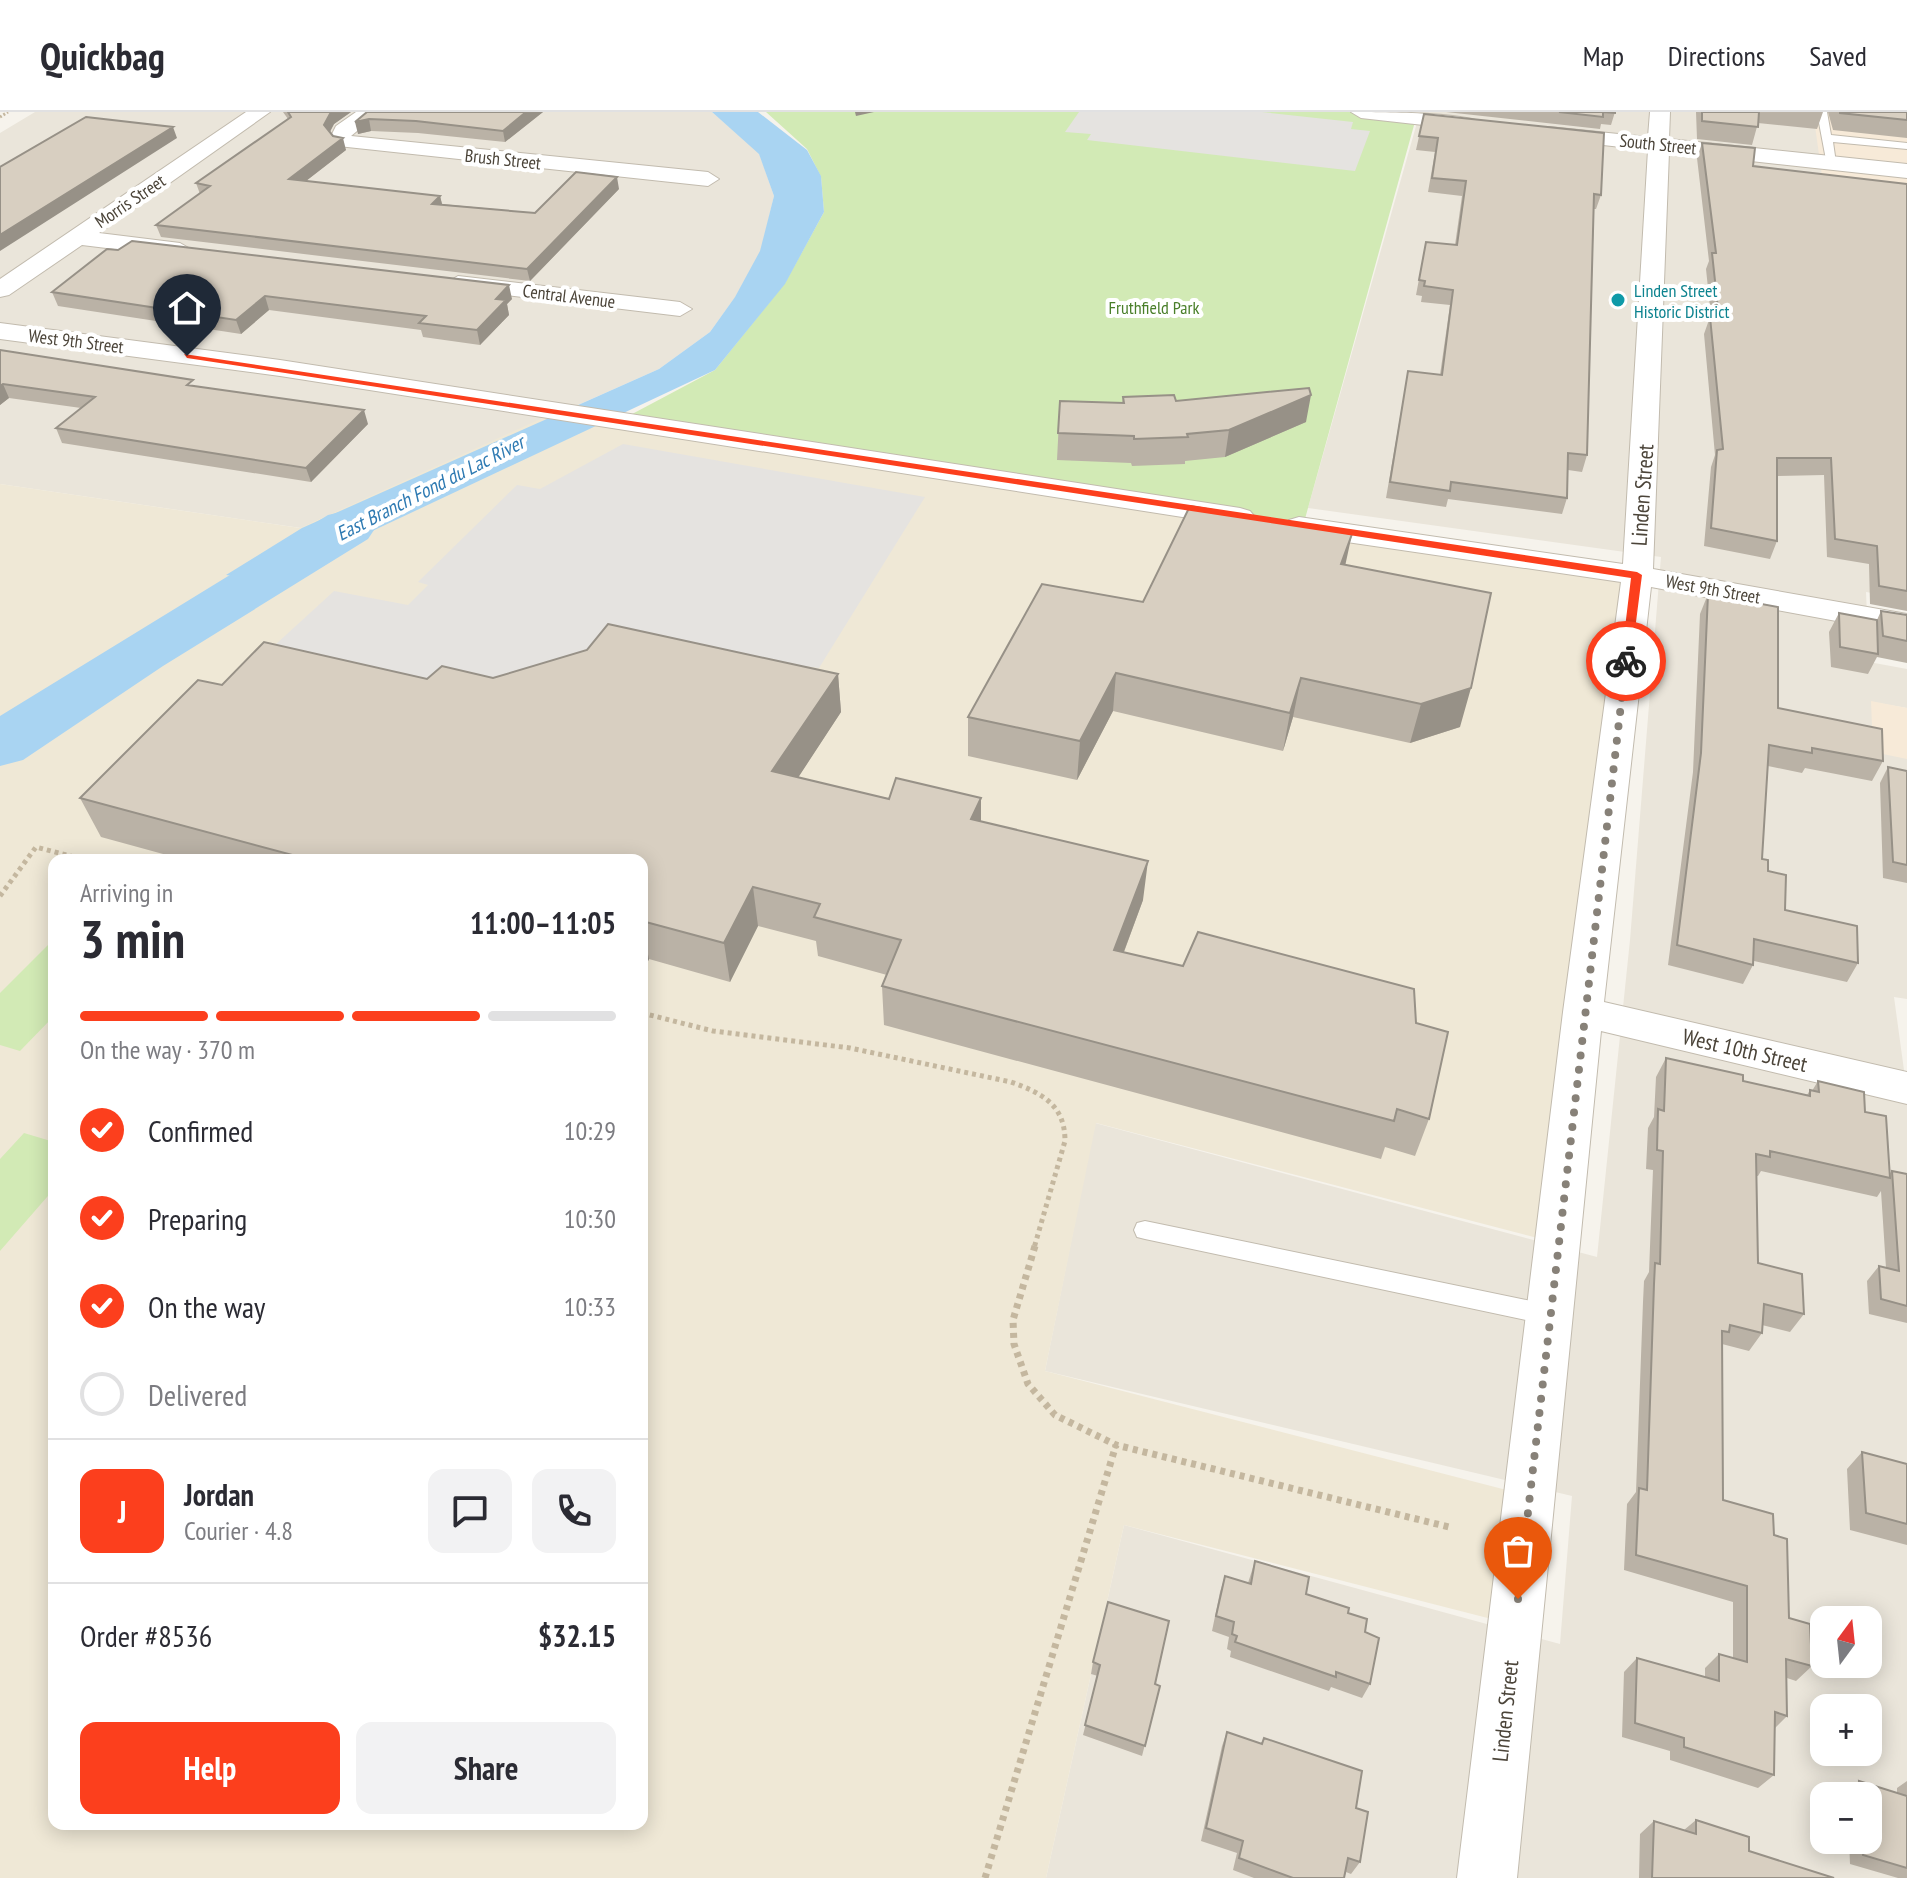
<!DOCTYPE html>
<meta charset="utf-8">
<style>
:root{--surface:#fff;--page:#f2f2f3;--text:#2b2b33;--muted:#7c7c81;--line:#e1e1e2;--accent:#fc3f1d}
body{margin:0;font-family:"PT Sans Narrow",sans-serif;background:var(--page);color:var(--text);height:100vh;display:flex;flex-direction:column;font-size:30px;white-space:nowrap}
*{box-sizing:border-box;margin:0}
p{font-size:26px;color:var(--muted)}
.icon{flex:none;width:44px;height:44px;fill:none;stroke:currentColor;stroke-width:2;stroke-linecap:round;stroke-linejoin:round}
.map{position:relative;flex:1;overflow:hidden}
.side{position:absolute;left:48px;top:742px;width:600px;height:976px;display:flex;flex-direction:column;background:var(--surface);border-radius:16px;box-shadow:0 4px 20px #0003}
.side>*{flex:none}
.needle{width:52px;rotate:15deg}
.buttons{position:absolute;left:1810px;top:1494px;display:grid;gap:16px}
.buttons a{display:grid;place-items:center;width:72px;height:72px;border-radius:16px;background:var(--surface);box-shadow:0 4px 20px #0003;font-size:40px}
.pin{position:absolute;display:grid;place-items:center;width:68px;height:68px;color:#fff;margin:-82px -34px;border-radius:50% 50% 50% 0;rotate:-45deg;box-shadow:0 0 8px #0007}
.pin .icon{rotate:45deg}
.courier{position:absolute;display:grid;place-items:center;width:80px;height:80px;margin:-40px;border:6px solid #fc3f1d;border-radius:50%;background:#fff;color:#222;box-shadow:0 2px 10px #0007}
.overview em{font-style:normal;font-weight:700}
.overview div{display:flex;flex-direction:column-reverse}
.overview{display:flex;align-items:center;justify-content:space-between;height:136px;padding:0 32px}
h1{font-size:52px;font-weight:700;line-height:60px}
.bar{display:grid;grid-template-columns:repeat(4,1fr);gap:12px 8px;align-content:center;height:96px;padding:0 32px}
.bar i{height:10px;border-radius:6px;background:var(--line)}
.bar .active{background:var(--accent)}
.bar p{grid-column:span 4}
.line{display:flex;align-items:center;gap:20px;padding:0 32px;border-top:2px solid var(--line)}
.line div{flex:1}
.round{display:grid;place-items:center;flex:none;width:84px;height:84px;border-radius:16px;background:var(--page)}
ol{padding:0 32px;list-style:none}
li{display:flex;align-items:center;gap:24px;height:88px}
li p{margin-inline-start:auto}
li .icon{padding:8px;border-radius:50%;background:var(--accent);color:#fff;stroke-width:4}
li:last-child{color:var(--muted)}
li i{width:44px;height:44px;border:4px solid var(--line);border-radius:50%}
.action{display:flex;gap:16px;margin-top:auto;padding:16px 32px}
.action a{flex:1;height:92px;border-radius:16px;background:var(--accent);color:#fff;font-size:32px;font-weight:700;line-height:92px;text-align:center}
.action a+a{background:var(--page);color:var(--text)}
header{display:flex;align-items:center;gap:48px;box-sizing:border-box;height:112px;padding:0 40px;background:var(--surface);border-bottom:2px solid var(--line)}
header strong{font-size:38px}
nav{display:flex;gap:44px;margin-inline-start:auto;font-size:28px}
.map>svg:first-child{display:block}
.residential{fill:#eae5da;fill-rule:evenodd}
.commercial{fill:#f7ead8}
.education{fill:#efe8d6;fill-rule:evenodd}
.green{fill:#d2eab5}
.parking{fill:#e5e3e0}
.water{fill:#a9d4f2}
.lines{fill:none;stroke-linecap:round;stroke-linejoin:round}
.river{fill:#a9d4f2;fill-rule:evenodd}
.service-casing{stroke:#c2bbae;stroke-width:2}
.minor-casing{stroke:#c2bbae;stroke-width:2}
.path-far2{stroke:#c4b79f;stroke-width:3;stroke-dasharray:2 2;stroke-linecap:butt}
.path-far1{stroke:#c4b79f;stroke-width:5;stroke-dasharray:4 4;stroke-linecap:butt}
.path{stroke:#c4b79f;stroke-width:7;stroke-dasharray:5 5;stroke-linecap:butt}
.service{fill:#fff;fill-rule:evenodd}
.minor{fill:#fff;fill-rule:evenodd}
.wall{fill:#bab2a6}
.shaded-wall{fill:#979187}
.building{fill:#d8cfc1;stroke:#979187;stroke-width:2}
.route{fill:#fc3f1d}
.done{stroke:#878178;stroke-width:8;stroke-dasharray:0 14.4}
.culture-dot{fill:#0f9aa8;stroke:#fff;stroke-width:3}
.labels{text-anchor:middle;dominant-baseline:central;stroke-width:8;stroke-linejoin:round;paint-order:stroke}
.far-street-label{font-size:18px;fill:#4b4439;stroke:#fff}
.far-culture-label{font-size:18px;fill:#0d838f;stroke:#fff;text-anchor:start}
.far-park-label{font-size:18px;fill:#4a7f2a;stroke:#fff}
.far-water-label{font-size:20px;font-style:italic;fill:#2e7ab2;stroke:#fff}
.street-label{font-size:22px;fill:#4b4439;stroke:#fff}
</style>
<header>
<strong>Quickbag</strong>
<nav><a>Map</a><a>Directions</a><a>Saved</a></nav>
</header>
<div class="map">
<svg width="1907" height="1766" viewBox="0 0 1907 1766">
<rect width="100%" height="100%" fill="#f6f3ec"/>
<path class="residential" d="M35,0h677l47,41 15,43 -13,55 -25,45 -26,36 -51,37 -358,159 -301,-44v-351z
M1420,0h393l94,487 -41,-7 3,70 38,7v39l-35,-6 35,52v245l-13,-2 13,95v786h-861l78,-353 436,119 12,-148 -527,-125 50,-248 502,134 33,-317 31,-383 -353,-49zM1824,1508h44v44h-44zM1824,1596h44v44h-44zM1824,1684h44v44h-44z"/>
<path class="commercial" d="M1813,0h94v87l-83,-9z
M1871,589l36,7v51l-34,-7z"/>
<path class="education" d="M558,299l1079,164 -80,668 -461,-120 -51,248 485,125 -15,129 -391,-100 -78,353h-1046v-1394l300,44zM54,748h588v964h-588z"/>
<path class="green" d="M766,0h595l55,6 -113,408 -684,-105 96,-51 70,-87 39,-71 -3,-35 -14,-28z
M54,827v77l-34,35 -20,-6v-52z
M24,1021l30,9v47l-54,62v-92z"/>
<path class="parking" d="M1079,0h183l91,10 -2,7 19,2 -15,40 -268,-31 4,-6 -26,-2z
M623,332l302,53 -106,171 -15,-2 -12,16 -259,21 -258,-58 59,-54 74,14 20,-20 -10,-3 99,-97 23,4z"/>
<path class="water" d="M712,0h46l49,38 14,26 3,36 -39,72 -70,86 -364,171 -63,43 -62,-9 76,-47 357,-159 51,-37 25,-35 25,-46 14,-55 -15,-42z"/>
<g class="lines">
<path class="river" d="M348,398l20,5 8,12 -8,12 -205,127 -140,94 -23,6v-50l328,-201z"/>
<defs>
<path id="service" d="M1817,0h10l4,23 76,8v6l-74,-7 3,21 -9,2z
M1145,1109l405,84 8,3 4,7 -4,7 -8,3 -405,-86 -8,-2 -3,-7 3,-7z"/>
<path id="minor" d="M246,0h24l-171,121 81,10 12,7 -4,5 -8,2 -98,-12 -73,50 -9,2v-18z
M356,0h24l-29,24 357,36 11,7 -11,7 -370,-40 -8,-8 6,-12z
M1351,0c24,0 123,0 136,13l-10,6 -116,-13z
M1650,0h20l-1,27 238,25v14l-238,-26 -16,417 254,45v20l-256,-47 -47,415 303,70v32l-306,-73 -84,847h-60l106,-866 58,-430 -322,-47 -10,-3 -5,-6 5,-6 10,-3 324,47 25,-414 -99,-11 -10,-6 10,-6 99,10z
M458,164l222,26 12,7 -12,7 -231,-28 -3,-5z
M0,211l280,37 960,148 10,3 5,6 -5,6 -10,3 -960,-150 -280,-37z"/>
</defs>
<use href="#service" class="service-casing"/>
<use href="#minor" class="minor-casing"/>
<path class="path-far2" d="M0,5l8,-5"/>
<path class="path-far1" d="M0,784l36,-49 49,13
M642,901l71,18 137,17 161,34c31,11 54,23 54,59l-31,107"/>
<path class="path" d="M1035,1134l-22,74 1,24 14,40 27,31 61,30 337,83
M985,1766l131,-433"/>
<use href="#service" class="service"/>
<use href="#minor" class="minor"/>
</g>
<path class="wall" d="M283,0h68l-17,12 -4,8 16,18 -40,31 134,15 2,8 93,9 84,-24 -89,92 -369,-44 -5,-12 44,-31 -4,-11 92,-64z
M367,0h176l-38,30 -87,-9 -47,-2 -13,3z
M1446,0h169l-4,13 -10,-1 -1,5z
M1696,0h127l-6,17 -59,-6 -6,22 -55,-6z
M1828,0h79v26l-74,-8z
M1424,2l177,81 -5,14h-2l-7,246 -5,17 -14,-2 -1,28 -5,16 -114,-15 -2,8 -60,-9 22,-127 32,4 10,-70 -29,-3 1,-6 -6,-1 10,-53 29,3 7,-49 -34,-4 7,-40 -19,-2z
M1702,31l51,23 154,18v427l-37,-7 -1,-40 -42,-7 -3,-82 -47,1v65l-7,18 -66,-13 7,-79 4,-12 -11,-121 6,-17h1l-5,-48 3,-8 -12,-103z
M52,180l460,7 -5,5 2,11 -29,30 -57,-8 -2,-7 -152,-20 -28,24 -183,-28z
M0,238l195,36 173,38 -57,58 -249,-39 -6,-15 25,-20 -72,-10 -9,7z
M1123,285l53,4 130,21 -81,35 -40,4v3l-53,2 -1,-3 -74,-3 3,-59 62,2z
M1346,453l114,162 -50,16 -117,-26 -10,34 -170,-40 -36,69 -109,-24v-39l175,-115z
M1708,482l70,114 105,53 -11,20 -67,-13 -3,5 -34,-7 -6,93 23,51 73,53 -11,19 -93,-21 -1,4 -10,19 -75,-19 25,-193 7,-158z
M1881,499l26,4v48l-30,-6 -9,17 -37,-7 -2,-35 10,-19 38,7z
M838,562l3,38 -43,65 183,44 162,79 -19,52 292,71 13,96 -14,37 -30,-9 -4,12 -497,-134 -2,-39 5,-11 -69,-19 -2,-15 -58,-15 -28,56 -81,-23 -7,15v-114h-457l-84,-23 -21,-39 142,-113 205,-6z
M1888,655l19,4v112l-24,-5 -3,-95z
M1666,946l77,23 64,14 3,-5 2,1 6,-10 47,31 25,61 2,-2 15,3v149l-38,-9 -2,-33 12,-15 7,2 -5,-77 -4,6 -116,-26 -3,5h-2l2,87 46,51 -14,18 -28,-7v8l-13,18 -27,-7 1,156 51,35 15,83 23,48 -16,15 -9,-3v38l-12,12 -1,47 -16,13 -88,-28v-9l-48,-14 2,-65 13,-14 68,19v-9l14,-14 14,4v-56l-109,-32 3,-66 9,-12 7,-190 1,-21 5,-9 4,-102 -7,-1 2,-41 6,-11 2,-40z
M1862,1340l45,12v81l-57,-15 -3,-61z
M1255,1449l51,33 42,19 17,19 5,52 -8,14 -31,-11 -2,4 -99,-34 1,-6 -4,-2 2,-12 -17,-6 8,-39 5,-16 23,7z
M1093,1550l67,24 -18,70 -59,-21 15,-59 -7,-2z
M1227,1620l34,12 3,-6 92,70 4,54 -9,12 -5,-2 -2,6h-90l-21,-8 4,-17 -36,-12 21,-95z
M1859,1669l38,12v-5l10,-7v97h-9l-48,-14 -1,-24h19v-44h-22v-6z
M1696,1708l53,31 85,27h-195l1,-44 14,-13 30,9z"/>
<path class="shaded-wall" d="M331,0h20l-17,12 -7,13 -3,-12z
M526,0h17l-38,30 -2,-11z
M855,0h19l-18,4z
M369,7l2,12 -13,3 -3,-12z
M173,15l4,11 -177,113v-16z
M343,26l3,12 -53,41 -4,-12z
M617,65l2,12 -89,92 -3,-12z
M440,84l3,12 -11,-4z
M509,173l3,14 -5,5 2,11 -29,30 -3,-15 19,-31z
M265,184l4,14 -28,24 -5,-14z
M3,272l6,14 -9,7v-19z
M1311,283l-5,27 -81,35 4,-27z
M364,298l4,14 -57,58 -5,-14z
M1352,422l-8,37 -3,-7z
M1116,561l-3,38 -36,69 3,-39z
M838,562l3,38 -64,98 -5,-39z
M1301,566l-8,39 -10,34 7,-38z
M1471,576l-11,39 -50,16 11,-39z
M981,686v39l-10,-18z
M1148,749l-5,39 -33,89 4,-39z
M753,775l5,39 -28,56 -6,-39z
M642,813l7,34 -7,15z"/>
<path class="building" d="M288,0h43l-7,13 9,11 10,2 -54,41 151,17 -8,8 103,9 41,-41 41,5 -90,92 -371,-44 54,-39 -14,-3 95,-66z
M367,0h159l-23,19 -87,-10 -47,-2 -14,3z
M1559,0h56v1l-12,-1v5z
M1702,0h57l-1,15 -56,-6z
M1840,0h67v8l-67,-7z
M1424,2l180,19 -3,62 -7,-1 -7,261 -19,-2 -1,45 -116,-16 -1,9 -60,-9 18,-111 34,4 11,-85 -29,-4 1,-5 -6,-1 7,-38 31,3 9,-64 -34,-3 6,-40 -19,-2z
M86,5l87,10 -173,108v-68z
M1702,31l53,5 -2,18 154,18v407l-28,-5 -2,-40 -42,-7 -4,-81h-54v83l-66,-13 6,-78 6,-1 -13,-132 9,1 -7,-65h4z
M132,129l377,44 -13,14 10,1 -29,30 -58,-7 7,-7 -161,-20 -29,24 -184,-28 55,-43 11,1z
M0,238l193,30 -6,5 177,25 -58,58 -250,-40 39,-31 -92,-13 -3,2z
M1309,276l2,7 -82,35 -42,4 1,3 -54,2v-3l-76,-3 2,-32 64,2 -1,-6 51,-2 2,6z
M1190,394l162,28 -11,30 150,29 -20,95 -50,16 -120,-26 -11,35 -174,-40 -36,68 -112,-24 74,-133 101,18z
M1708,482l70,13v101l104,21 1,32 -71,-13v5l-43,-8 -7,114 6,1v11l18,4 -1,35 72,16 1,37 -104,-24 -1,26 -76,-20 24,-192z
M1881,499l26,4v26l-24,-5z
M1839,501l38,7 1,34 -38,-7z
M608,512l230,50 -66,97 117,28 7,-21 85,20 -10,21 177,42 -34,89 69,16 15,-34 216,57 2,34 32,9 -19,87 -32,-10 -3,12 -512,-135 19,-46 -87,-23 6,-13 -67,-17 -29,56 -82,-22v-61h-331l-231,-62 118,-118 24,5 42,-43 163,37 15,-13 51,12 94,-28z
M1888,655l19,4v94l-14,-3z
M1666,946l77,17v6l67,15v-6l9,2 -1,-11 46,11 1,20 21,4 4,62 -120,-27v6l-14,-3 2,109 44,11 2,40 -40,-10 -2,29 -32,-8 -1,7 -7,-1 1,169 50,14 1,21 13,4 2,79 21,6 2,42 -26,-7 1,57 -12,-4 -1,63 -90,-28v-9l-49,-15 2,-65 82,23v-27l28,8v-76l-111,-31 3,-67 8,2 7,-206 1,-21 5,1 3,-113 -6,-1 1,-41 6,2z
M1892,1059l15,3v132l-26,-7 -2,-33 20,5z
M1862,1340l45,12v60l-41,-11z
M1255,1449l54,16 -3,17 43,14 -1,5 19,6 -2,13 14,6 -9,46 -34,-12v5l-101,-35 2,-6 -5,-2 2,-12 -18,-6 9,-40 26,8z
M1108,1490l61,19 -14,63 5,2 -15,60 -60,-21 15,-60 -7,-3z
M1227,1620l35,12 2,-6 98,33 -6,37 12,4 -8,50 -12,-4 -4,20h-51l-54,-20 4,-17 -37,-13z
M1859,1669l48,15v72l-44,-13 -1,-15h6v-44h-8z
M1696,1708l53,17v14l85,27h-182l2,-57 42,13z"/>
<path class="route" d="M184,242l1453,218 5,3 -11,86 -5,3 -5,-3 10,-83 -1444,-220z"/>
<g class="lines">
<path class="done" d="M1518,1487l108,-938"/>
</g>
<circle class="culture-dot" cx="1618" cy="188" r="8"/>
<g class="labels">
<g class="far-street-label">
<text transform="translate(1658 32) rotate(6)">South Street</text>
<text transform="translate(503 47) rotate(6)">Brush Street</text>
<text transform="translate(130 89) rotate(-34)">Morris Street</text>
<text transform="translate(569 184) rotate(7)">Central Avenue</text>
<text transform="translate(76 229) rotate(7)">West 9th Street</text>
<text transform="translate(1713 477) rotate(10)">West 9th Street</text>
</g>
<g class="far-culture-label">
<text x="1634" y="178">Linden Street<tspan x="1634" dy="21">Historic District</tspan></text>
</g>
<g class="far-park-label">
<text x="1154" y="195">Fruthfield Park</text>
</g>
<g class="far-water-label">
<text transform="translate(430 376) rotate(-27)">East Branch Fond du Lac River</text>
</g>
<g class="street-label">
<text transform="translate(1642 383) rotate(-86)">Linden Street</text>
<text transform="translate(1745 938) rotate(13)">West 10th Street</text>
<text transform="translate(1505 1599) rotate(-84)">Linden Street</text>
</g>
</g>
</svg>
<div class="buttons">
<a><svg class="needle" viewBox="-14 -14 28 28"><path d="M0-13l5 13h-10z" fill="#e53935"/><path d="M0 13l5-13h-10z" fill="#7c7c81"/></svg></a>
<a>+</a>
<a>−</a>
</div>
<div class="pin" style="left:1518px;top:1487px;background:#ea580c"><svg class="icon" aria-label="bag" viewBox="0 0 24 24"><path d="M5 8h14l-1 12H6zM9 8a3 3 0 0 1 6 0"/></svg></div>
<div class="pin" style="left:187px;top:244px;background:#1f2937"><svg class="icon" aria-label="home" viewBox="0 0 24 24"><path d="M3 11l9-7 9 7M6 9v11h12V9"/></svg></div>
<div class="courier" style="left:1626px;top:549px"><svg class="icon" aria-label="bike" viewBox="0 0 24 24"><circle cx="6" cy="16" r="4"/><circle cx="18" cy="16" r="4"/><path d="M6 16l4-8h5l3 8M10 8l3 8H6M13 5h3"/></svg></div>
<section class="side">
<div class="overview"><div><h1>3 min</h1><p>Arriving in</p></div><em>11:00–11:05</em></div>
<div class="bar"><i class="active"></i><i class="active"></i><i class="active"></i><i></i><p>On the way · 370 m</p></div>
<ol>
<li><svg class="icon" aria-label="check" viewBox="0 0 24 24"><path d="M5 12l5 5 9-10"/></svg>Confirmed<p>10:29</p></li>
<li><svg class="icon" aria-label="check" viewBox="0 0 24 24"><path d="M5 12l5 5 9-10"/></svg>Preparing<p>10:30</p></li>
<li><svg class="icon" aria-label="check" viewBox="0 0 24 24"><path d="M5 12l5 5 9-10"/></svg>On the way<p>10:33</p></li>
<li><i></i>Delivered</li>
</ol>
<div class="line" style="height:144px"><b class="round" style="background:var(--accent);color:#fff">J</b><div><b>Jordan</b><p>Courier · 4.8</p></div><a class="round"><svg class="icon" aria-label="chat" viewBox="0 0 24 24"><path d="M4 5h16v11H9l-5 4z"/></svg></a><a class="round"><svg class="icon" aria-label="phone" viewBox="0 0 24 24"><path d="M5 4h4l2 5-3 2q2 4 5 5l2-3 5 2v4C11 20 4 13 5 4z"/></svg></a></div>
<div class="line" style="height:104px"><div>Order #8536</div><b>$32.15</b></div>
<div class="action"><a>Help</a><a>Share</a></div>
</section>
</div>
